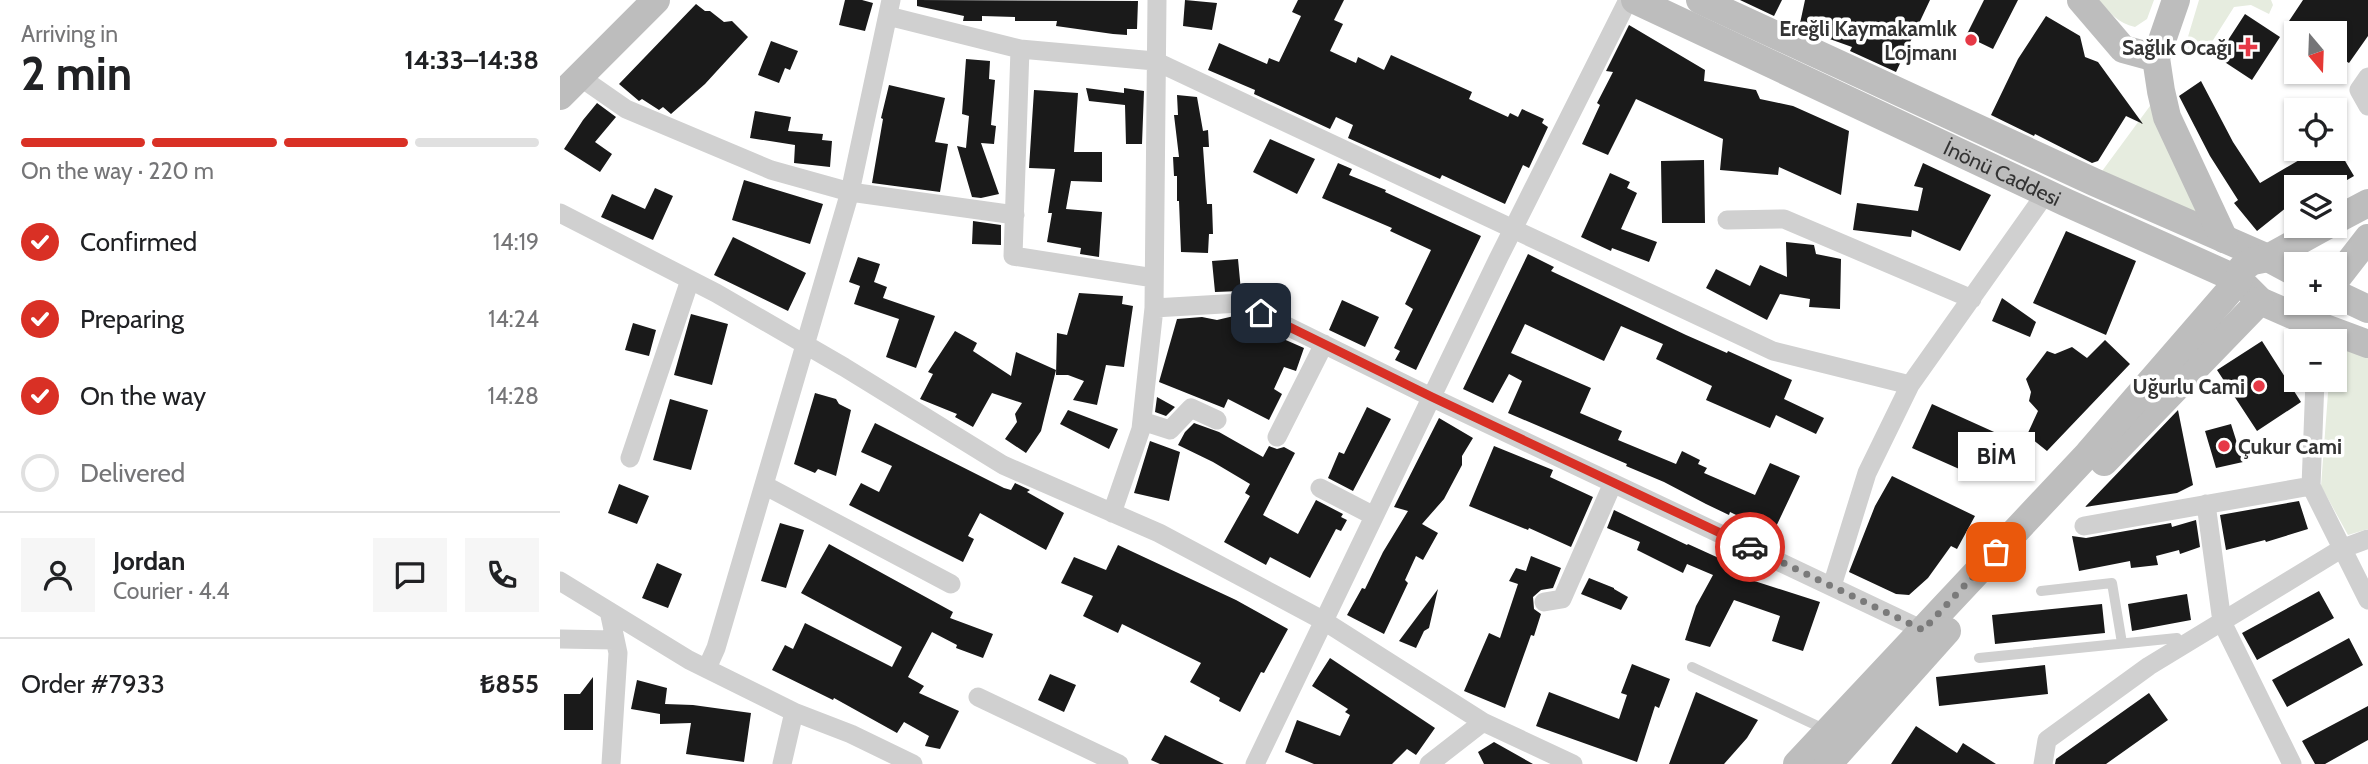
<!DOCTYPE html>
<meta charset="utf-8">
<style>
:root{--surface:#fff;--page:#f6f6f6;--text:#202124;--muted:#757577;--line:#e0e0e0;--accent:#d93025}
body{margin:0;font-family:Cabin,sans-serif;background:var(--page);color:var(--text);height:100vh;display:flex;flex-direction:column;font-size:26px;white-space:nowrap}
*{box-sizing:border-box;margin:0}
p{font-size:23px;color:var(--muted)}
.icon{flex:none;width:38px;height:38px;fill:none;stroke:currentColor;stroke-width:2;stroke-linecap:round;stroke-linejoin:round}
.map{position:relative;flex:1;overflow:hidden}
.drawer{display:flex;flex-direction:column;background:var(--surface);width:560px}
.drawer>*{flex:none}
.needle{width:46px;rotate:161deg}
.buttons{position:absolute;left:1724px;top:21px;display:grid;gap:14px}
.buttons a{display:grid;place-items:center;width:63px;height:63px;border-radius:0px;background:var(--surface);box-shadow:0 2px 5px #0004;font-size:35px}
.pin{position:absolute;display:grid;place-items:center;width:60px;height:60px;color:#fff;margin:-30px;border-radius:14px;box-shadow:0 4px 10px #0006}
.courier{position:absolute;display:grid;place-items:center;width:70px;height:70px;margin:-35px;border:5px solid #d93025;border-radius:50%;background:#fff;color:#222;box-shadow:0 2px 9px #0007}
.bubble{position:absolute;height:49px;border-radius:0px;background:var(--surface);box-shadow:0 2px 5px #0004;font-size:23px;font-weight:800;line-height:49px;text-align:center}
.overview em{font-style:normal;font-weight:800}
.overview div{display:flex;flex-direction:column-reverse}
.overview{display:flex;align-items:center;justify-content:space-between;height:119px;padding:0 21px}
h1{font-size:46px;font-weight:800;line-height:52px}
.bar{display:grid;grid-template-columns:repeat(4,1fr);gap:10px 7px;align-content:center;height:84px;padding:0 21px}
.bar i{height:9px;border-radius:5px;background:var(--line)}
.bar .active{background:var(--accent)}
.bar p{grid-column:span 4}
.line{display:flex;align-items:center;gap:18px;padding:0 21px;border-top:2px solid var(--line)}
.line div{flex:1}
.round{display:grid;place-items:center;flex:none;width:74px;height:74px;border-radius:0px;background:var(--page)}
ol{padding:0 21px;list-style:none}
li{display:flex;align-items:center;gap:21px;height:77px}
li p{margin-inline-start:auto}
li .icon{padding:7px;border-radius:50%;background:var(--accent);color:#fff;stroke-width:4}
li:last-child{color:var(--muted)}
li i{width:38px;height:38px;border:4px solid var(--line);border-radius:50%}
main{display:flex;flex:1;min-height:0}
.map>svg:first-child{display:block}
.green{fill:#e6ecdf}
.building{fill:#1a1a1a}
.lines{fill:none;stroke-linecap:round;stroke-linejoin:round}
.service{stroke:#d0d0d0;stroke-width:10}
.minor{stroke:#d0d0d0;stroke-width:19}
.secondary{stroke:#bdbdbd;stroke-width:28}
.done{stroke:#7a7a7a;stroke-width:7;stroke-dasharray:0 12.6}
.route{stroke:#d93025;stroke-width:9}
.poi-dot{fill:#e63946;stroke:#fff;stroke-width:2.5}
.labels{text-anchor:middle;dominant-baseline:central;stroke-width:7;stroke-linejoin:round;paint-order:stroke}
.poi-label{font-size:21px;font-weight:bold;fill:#333;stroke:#fff;text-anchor:end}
.street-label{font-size:21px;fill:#333;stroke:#fff}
</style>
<main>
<section class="drawer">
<div class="overview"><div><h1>2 min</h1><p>Arriving in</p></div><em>14:33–14:38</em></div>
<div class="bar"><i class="active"></i><i class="active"></i><i class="active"></i><i></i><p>On the way · 220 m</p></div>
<ol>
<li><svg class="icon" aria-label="check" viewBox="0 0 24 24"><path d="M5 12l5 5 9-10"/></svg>Confirmed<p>14:19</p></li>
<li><svg class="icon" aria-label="check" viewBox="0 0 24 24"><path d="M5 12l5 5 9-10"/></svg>Preparing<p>14:24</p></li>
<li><svg class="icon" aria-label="check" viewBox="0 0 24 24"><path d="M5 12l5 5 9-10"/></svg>On the way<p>14:28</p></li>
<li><i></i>Delivered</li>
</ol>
<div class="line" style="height:126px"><a class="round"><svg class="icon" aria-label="person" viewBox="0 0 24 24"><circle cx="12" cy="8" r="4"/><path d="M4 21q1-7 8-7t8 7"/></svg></a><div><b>Jordan</b><p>Courier · 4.4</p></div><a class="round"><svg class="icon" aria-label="chat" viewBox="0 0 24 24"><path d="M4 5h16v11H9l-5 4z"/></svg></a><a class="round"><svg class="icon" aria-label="phone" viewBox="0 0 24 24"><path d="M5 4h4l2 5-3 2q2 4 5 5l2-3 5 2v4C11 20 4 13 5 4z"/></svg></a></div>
<div class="line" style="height:91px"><div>Order #7933</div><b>₺855</b></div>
</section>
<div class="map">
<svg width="1808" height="764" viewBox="0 0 1808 764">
<rect width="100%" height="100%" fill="#fff"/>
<path class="green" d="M1539,0h55l-7,19 -12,8c-17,-4 -25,-14 -36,-27z
M1639,0h72l2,5 -4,9 -18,-9 -17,2 -31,49 -19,-6z
M1601,91l63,148 -130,-57z
M1774,341l34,13v175l-20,6 -27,-49 8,-106h5z"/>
<path class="building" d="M285,0h17l11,3 -8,28 -26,-6z
M357,0l221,1 -1,28h-10v6l-14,-1 -57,-8 1,-5h-42v-4l-33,-1v5h-19l1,-5 -47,-10z
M625,0l32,3 -5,27 -29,-4z
M738,0h46l-10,20 9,4 -13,27 26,12 2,-6 26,13 7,-15 81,37 -3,7 39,18 2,-4 8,4 4,-8 22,10 -2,4 6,4 -19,41 -6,-3 -18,39 -63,-29 -2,4 -92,-41 5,-13 -17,-8 -6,12 -76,-35 1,-4 -47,-20 11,-27 48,21 2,-6 10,4 22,-46 -9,-4z
M1180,0h42l-8,16z
M1245,0h125l-34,72 -46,-21 2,-4 -53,-19z
M1424,0h34l-25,49 -27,-13z
M1743,0h65v36l-19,27 -15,-9v-21h-32l-15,-9z
M136,4l9,7h5l14,11 8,-1 16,16 -43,47 -34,30 -8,-7 -4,3 -17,-11 -3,2 -20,-17z
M1685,14l35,23 -28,43 -35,-23z
M1486,16l34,20 5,21 13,5 45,62 -17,-8 -28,45 -6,2 -57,-29 -1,2 -43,-21 27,-56z
M1069,25l76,45 -1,11 52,9 4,9 33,7 56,25 -8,64 -62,-28 -1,8 -58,-5 3,-31 -87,-40 -28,56 -26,-11 18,-39 -3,-2 16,-31 -7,-1z
M211,41l27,10 -8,19 -5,-2 -6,15 -21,-8z
M406,59l24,2 -1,18 6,1 -4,45 5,1 -2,18 -13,-1 18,51 -18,4 -9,-1 -15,-51 9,2 3,-32 -7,-2z
M1641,81l32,61 27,41 58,-34h20l16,27 -19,11h-39v13l-39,31 -23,-28 4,-3 -28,-44 -31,-60z
M329,85l56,13 -10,44 13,2 -8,48 -68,-9 11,-64 -2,-1z
M526,88l38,5v-5l20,3 -2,53h-16l-1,-39 -36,-4z
M474,90l44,3 -4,59h28v30l-31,-1 -5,28 36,3 -3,45 -19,-3 1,-6 -34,-6 5,-29h-4l7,-44 -26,-1z
M617,95l20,2 6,34 5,-1 1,17h-6l4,57h5l1,30h-4l-1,19 -27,-1 -2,-51h-2v-25h-3l-1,-19h6l-5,-42h4z
M37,103l19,14 -21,25 17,12 -12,18 -36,-23 19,-29z
M195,111l36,6 -3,14 35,3 -1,6 10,1 -2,26 -36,-4 1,-18 -45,-7z
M710,139l45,20 -18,35 -44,-22z
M1144,160l1,63h-43l-1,-62z
M778,163l14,6 -3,6 37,15 -1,2 96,44 -65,134 -21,-10 5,-9 -6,-3 19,-39 -8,-5 26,-54 -41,-19 2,-3 -70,-30z
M1363,163l68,32 -31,56 -48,-21 -1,7 -58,-7 4,-27 61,8 5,-23 -9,-2z
M1050,173l20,9 -3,6 10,5 -16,36 36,13 -8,20 -37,-14 -1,3 -30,-14z
M184,180l79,24 -13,40 -78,-24z
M95,188l18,8 -20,44 -52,-23 11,-23 33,15z
M413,221l28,4v20l-29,-1z
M1506,231l70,30 -30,74 -73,-32z
M173,237l73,36 -18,38 -74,-36z
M1226,242l28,3 2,9 25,5 -1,50 -31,-2 1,-8 -30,-5 -13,26 -61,-32 10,-19 34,17 10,-21 27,12z
M968,254l26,13 -3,4 135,64 41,18 1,-2 64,29 -8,19 40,19 -8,16 -40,-19 -6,13 -64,-28 6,-14 -56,-27 7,-15 -42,-18 -17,35 -79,-37 -14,29 80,35 -11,25 42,18 -4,9 58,24 6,-13 18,9 -2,4 9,4 -3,5 51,22 15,-32 30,13 -27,57 -43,-21 -1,3 -23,-11 -42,-22 -38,-16 1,-2 -119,-51 14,-32 -13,-7 -16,29 -30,-14z
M298,257l22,7 -6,18 13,5 -4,11 52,18 -19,52 -30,-11 13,-38 -45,-15 6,-18 -11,-4z
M678,259l3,32 -26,1 -3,-31z
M519,293l44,3 -1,8 11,2 -9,61 -18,-2 -9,40 -24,-5 11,-19 -16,-6h-12l1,-42 10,2z
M1442,298l34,24 -6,15 -38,-16z
M782,300l37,17 -14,30 -36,-17z
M131,314l37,10 -16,61 -38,-10z
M674,316l38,20v-2l32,14 -8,23 -12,-4 -10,22 8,5 -13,26 -41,-21 -4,9 -65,-26 18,-63 25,-2 15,3z
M73,323l23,7 -7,26 -24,-6z
M395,331l22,12 -4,8 38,25 5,-24 40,18 -15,61 -15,22 -21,-14 12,-17 -2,-8 7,-11 -30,-10 -19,34 -18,-10 2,-3 -37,-15 13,-25 -5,-2z
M1545,340l25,24 -83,87 -20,-16 11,-24 -9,-10 2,-9 -5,-13 21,-28 8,3 17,-7 15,11z
M1702,341l39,61 -44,29 -40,-61z
M255,393l21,6 3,5 12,6 -15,66 -18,-7 -3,4 -21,-9z
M597,397l18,10 -9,9 -11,-4z
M110,399l38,11 -17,60 -38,-10z
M1372,404l71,32 -19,44 -72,-32z
M807,407l24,12 -38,72 -25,-13 11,-26 5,2z
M508,410l50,19 -9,20 -49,-25z
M1618,410l15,75 -16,8 -92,14z
M879,418l34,20 -11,18v9l-18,34 -22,25 16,9 -15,27 -7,-4 -11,24 3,3 -24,51 -37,-19 15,-27 3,1 18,-37 25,-41 -14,-4z
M315,423l129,65 7,2 4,-7 15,7 -3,2 37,21 -18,37 -66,-37 -12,23 6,3 -11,23 -114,-57 12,-22 18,9 13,-26 -31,-14z
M634,423l25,9 44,25 6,-11 8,3 7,-2 11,6 -32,62 35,19 18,-34 27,14 -2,3 6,3 -6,11 -5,-2 -26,49 -40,-21 -4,8 -42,-23 26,-46 -5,-3 5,-9 -37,-22 -35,-17 7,-13z
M1671,424l12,38 -27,6 -11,-37z
M590,441l30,11 -11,49 -35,-8z
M934,446l59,24 -3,7 43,20 -22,50 -42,-19 -1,2 -59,-24z
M1332,476l83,40 -18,33 -6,-3 -23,32 -19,17 -13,-1 -47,-22 26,-66z
M59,484l30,12 -12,28 -29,-11z
M1739,501l9,28 -42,13 -1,-2 -39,10 -6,-35z
M1054,510l73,35 1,-1 33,15 1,-2 26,9 -6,11 78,25 -17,49 -31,-10 8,-25 -46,-16 -24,47 -25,-7 11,-34 17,-31 -26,-11 -4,9 -46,-23 3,-8 -33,-14z
M1636,520l4,27 -20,7 -1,-4 -23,6 2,9 -27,3 -1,-7 -51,10 -7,-35 14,2 85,-15 1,4z
M220,523l24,7 -18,58 -25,-7z
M269,544l124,68 -3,6 43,16 -10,24 -27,-10 1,-3 -25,-13 -24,45 16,9 -5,7 40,18 -19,38 -15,-3 4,-10 -25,-14 -7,11 -63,-35 -1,2 -61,-30 13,-25 8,4 12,-26 87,44 10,-20 -101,-54z
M558,545l118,55 52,29 -24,44 -3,-1 -21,40 -21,-11 1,-3 -30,-16 11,-19 -79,-39 -4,9 -35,-17 10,-20 -32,-13 13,-26 32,13z
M971,556l30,12 -8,20 -12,2 -8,7 1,12 7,5 -7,22 -3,-1 -26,73 -41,-17 25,-58 11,5 18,-54 -9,-3 7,-13 10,3z
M97,563l25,11 -14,34 -26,-10z
M1029,578l25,10v1l14,8 -7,13 -40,-16z
M878,589l-9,39 -5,3 -8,17 -17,-7z
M1759,591l15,27 -77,42 -15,-27z
M1627,594l4,26 -59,11 -4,-27z
M1542,604l3,29 -110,11 -3,-29z
M1789,638l14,27 -76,42 -15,-27z
M770,658l105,70 -19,27 -9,-6 -15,15h-78l-29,-12 12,-32 43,16 10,-21 -5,-3 3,-3 -36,-23z
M1072,664l38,15 -11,29 -4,-2 -18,56 -101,-36 13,-34 70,27 8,-24 -6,-2z
M1485,665l3,29 -109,12 -3,-29z
M490,674l26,11 -12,27 -26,-12z
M33,677v53h-29v-36h16z
M77,680l30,8 -2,16 28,1 58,8 -7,49 -58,-8 5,-31 -31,1v-10l-29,-5z
M1136,692l62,28 -11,18 -23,26h-55z
M1589,693l19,27 -62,44h-51l1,-5z
M1808,706v34l-43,24h-10l-13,-23z
M1356,726l41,27 6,-10 33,21h-105z
M605,735l59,29h-64l-9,-4z
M934,742l39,22h-49l-6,-12z"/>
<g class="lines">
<path class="service" d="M1481,591l71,-8 10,60
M1419,658l198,-20 4,9
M1132,667l132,62"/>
<path class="minor" d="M328,16l132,33 135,12 618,290 137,34
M460,49l-7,207 141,22
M20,77l46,32 145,61 79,22 165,23
M1808,77l-9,13 9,16
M0,213l156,80 128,74 159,98 156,68 165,88 159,101 90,42
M1167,220l57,-1 188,80
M594,308l86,-5 191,94 492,233
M1755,380l-4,106 57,114
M582,421l28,9 21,-22 26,12
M717,437l47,-93
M70,458l60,-178
M204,485l187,99
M760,488l54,28
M1646,504l16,118 70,142
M552,513l29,-84 13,-121 3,-308
M1524,526l227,-40
M0,581l129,79 105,52 -12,52
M1272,586l35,-113 43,-88 136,-192
M984,602l18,-3 51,-116
M49,611l9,42 -7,111
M0,639l54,1
M147,668l9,-20 134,-456 41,-192
M418,697l141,67
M234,712l57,22 62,30
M695,764l244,-507 129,-257
M869,764l54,-42
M1483,764l4,-24 102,-74 192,-117 27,-10"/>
<g class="secondary">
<path id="s1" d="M1075,0l430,202 174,78 21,21 46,20 62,23"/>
<path d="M1140,0l394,182 174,76 28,15"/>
<path d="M1521,0l42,49 33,9"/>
<path d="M1616,0l-20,58 5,33 6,26 57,122"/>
<path d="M0,96l96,-96"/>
<path d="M1774,221l34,-18"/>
<path d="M1774,282l34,-44"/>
<path d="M1774,293l34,16"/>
<path d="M1544,462l156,-161"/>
<path d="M1237,764l291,-310 151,-174 3,-12 11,-7 15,-3 58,-32"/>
<path d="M1268,764l119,-133"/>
</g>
</g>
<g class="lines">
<path class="done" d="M1190,547l173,83 73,-78"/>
<path class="route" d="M701,313l171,84 318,150"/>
</g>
<g class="poi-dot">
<circle cx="1411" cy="40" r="7"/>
<path d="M1684.5 36.5h7v7h7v7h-7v7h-7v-7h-7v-7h7z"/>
<circle cx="1699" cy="386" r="7"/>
<circle cx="1664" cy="446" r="7"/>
</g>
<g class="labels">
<g class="poi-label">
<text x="1397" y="28">Ereğli Kaymakamlık<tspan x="1397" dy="24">Lojmanı</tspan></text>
<text x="1672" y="47">Sağlık Ocağı</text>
<text x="1685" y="386">Uğurlu Cami</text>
<text x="1678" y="446" text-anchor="start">Çukur Cami</text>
</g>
<g class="street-label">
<text stroke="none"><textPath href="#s1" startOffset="406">İnönü Caddesi</textPath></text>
</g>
</g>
</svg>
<div class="buttons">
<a><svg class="needle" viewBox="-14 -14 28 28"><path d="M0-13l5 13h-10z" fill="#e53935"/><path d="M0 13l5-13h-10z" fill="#757577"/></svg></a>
<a><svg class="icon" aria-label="locate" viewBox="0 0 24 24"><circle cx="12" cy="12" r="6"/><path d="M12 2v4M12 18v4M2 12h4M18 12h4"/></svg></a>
<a><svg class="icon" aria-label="layers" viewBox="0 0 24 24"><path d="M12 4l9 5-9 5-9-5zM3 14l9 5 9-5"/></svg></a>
<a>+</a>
<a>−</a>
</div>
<div class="pin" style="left:1436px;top:552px;background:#ea580c"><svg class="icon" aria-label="bag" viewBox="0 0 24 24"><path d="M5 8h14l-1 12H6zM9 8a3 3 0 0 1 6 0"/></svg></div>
<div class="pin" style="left:701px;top:313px;background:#1f2937"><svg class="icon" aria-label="home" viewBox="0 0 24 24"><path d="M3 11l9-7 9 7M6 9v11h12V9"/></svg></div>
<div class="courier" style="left:1190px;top:547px"><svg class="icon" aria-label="car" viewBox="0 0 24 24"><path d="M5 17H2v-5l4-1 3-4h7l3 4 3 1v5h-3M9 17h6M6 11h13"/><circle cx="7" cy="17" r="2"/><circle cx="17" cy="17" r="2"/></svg></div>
<div class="bubble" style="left:1398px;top:432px;width:77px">BİM</div>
</div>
</main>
